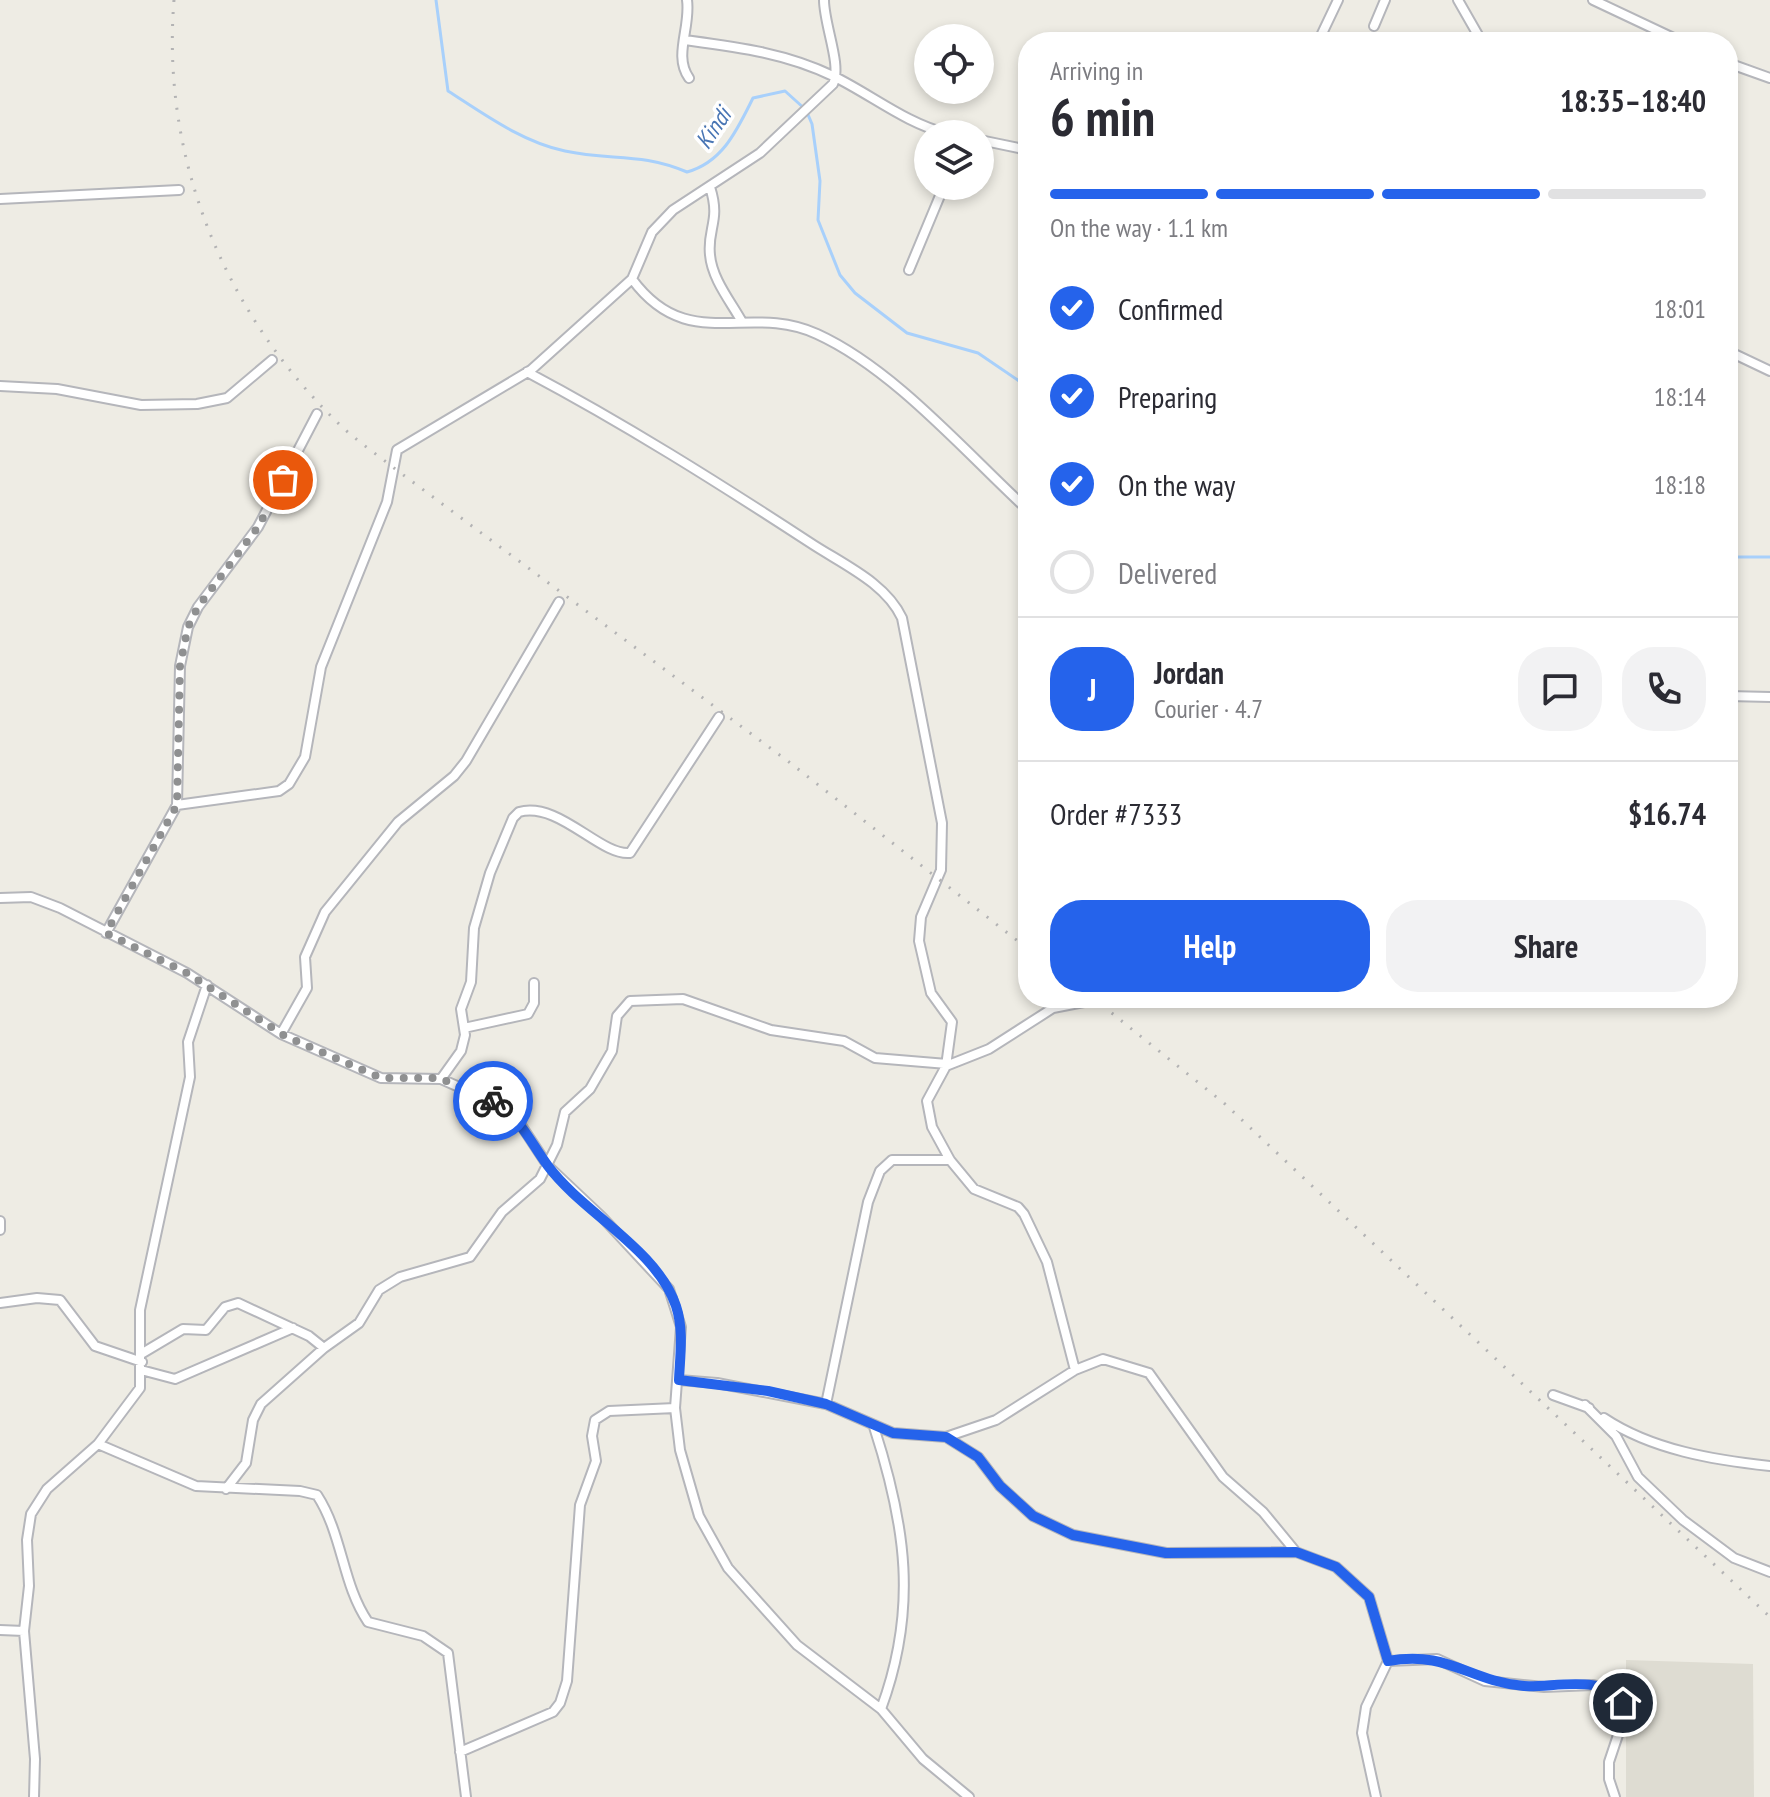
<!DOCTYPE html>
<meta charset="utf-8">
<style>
:root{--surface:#fff;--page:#f2f2f3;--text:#2b2b33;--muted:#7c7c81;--line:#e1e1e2;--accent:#2563eb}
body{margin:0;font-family:"PT Sans Narrow",sans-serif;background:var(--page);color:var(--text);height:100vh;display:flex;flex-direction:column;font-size:30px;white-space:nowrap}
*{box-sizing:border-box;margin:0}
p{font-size:26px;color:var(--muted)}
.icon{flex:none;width:44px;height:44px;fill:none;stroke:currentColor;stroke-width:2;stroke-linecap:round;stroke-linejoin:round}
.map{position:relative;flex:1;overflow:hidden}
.details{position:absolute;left:1018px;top:32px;width:720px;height:976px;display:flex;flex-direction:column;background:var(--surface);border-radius:32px;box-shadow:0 4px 12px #0003}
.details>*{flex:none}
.fabs{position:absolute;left:914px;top:24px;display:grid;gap:16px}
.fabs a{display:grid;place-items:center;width:80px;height:80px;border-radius:50%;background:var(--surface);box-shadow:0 4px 12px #0003;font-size:40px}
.pin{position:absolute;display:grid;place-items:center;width:68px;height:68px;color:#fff;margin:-34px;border:4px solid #fff;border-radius:50%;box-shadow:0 2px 8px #0007}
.courier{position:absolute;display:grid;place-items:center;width:80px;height:80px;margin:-40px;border:6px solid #2563eb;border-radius:50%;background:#fff;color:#222;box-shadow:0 2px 10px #0007}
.summary em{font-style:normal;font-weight:600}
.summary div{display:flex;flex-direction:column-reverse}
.summary{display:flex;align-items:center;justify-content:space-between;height:136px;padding:0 32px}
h1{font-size:52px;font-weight:600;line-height:60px}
.bar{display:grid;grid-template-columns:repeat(4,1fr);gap:12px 8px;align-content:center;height:96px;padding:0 32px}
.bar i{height:10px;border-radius:6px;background:var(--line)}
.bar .on{background:var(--accent)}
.bar p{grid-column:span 4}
.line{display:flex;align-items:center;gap:20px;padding:0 32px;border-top:2px solid var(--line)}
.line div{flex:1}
.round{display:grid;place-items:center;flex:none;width:84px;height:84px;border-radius:32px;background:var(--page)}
ol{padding:0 32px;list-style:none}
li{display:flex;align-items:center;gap:24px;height:88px}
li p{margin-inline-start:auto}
li .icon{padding:8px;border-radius:50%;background:var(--accent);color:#fff;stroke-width:4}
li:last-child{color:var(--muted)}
li i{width:44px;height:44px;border:4px solid var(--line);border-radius:50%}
.button{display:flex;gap:16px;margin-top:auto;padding:16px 32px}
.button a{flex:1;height:92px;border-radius:32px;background:var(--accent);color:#fff;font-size:32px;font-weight:600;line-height:92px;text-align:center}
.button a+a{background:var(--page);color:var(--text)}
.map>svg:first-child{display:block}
.education{fill:#dedcd2}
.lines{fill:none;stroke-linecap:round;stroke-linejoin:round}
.stream{stroke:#a8d0fb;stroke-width:3}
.minor-casing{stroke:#b5b6bb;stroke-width:12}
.minor{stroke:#fff;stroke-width:8}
.rail{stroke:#b3b3b4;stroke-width:3;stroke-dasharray:2 10;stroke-linecap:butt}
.done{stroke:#8f9091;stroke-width:8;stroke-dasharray:0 14.4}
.route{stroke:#2563eb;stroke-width:10}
.labels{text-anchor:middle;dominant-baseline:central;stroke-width:7;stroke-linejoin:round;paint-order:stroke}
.water-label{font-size:24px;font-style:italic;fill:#4875b4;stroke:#fff}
</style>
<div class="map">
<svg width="1770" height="1797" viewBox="0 0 1770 1797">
<rect width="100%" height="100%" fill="#eeece4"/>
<path class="education" d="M1626,1660l127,4 1,133h-128z"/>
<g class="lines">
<path class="stream" d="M436,0l12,91c36,23 74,51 117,60 46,10 75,1 122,21 36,-10 50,-42 66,-74l32,-7 21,19 6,14 8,57 -2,39 22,55 15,18 52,40 71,20 50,34
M1728,557h42"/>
<defs>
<path id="minor" d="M687,0c4,27 -14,56 2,78
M1458,0l24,42
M1593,0l89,42
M1374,26l11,-26
M685,40c52,7 101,13 148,36 39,19 72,47 115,58
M1318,42l20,-42
M1728,63l42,15
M980,140l48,10
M710,187c11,34 -3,41 0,68 2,24 21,47 32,67
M0,199l179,-9
M909,270l35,-84
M632,279c56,76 115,23 185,55 77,35 149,119 211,176
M1728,351l42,20
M527,372c98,52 190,110 282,170 33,22 76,40 93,76l40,205 -1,47 -20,47 -2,24 12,52 21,29 -6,44
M0,386l57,3 84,16 56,-1 30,-6 45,-38
M1728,696l42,1
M177,805l3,-139 8,-39 10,-20 60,-80 59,-113
M0,898l31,-1 29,11 127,65 94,61 100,44 60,1 61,27 17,16 29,44 54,51 67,72 12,38 -6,81 5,42 19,66 29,52 69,77 84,64 42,50 46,38
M106,933l71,-128 102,-14 10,-7 16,-27 16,-90 66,-165 10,-52 134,-80 101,-91 20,-47 21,-22 87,-57 73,-69c9,-19 -9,-59 -9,-84
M464,1028l64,-14 6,-11v-20
M281,1034l26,-46 -2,-31 20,-45 73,-90 56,-46 12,-15 93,-159
M441,1079l20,-28 4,-16 -4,-26 10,-27 3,-54 16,-55 23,-55 6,-6c40,-11 81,44 111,41l89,-136
M0,1221v9
M0,1303l37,-5 23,2 35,46 47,16
M141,1354l42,-25 23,1 19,-23 13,-4 71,33 15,12
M141,1370l34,9 118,-51
M1075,1370l-28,-108 -23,-48 -6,-7 -44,-18 -24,-29 -18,-33 -5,-26 19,-35 43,-17 64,-41 36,-7
M679,1380l38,3 109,21 67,29 53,4 32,20 22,29 33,30 40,19 93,18 130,-1
M1553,1395l36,13
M826,1404l42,-202 12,-31 12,-11h58
M1585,1405l31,31 22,41 45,43 51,38 36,14
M1604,1418c48,32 110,42 166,48
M874,1427c32,99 44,182 7,282
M946,1437l50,-17 79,-50 28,-11 46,14 74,104 40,35 33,40 40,15 33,30 19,64 -22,46 -4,26 14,64
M98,1444l98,42 104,5 17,4c26,40 25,89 51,127l55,14 25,17 18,144
M226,1489l20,-26 7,-43 8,-16 63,-56 35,-25 20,-33 21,-13 70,-20 32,-45 38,-33 17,-34 8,-33 25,-23 22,-38 5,-35 13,-15 53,-2 88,31 73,11 31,17 72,6
M0,1630l24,1
M1388,1661l49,-2 48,22 59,6 49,-2 20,7 10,11 1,14 -15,45v17l6,18
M460,1752l93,-40 7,-9 7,-22 13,-176 16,-44 -4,-25 3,-16 14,-9 66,-3
M34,1797l1,-38 -11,-128 5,-45 -2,-46 4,-26 16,-25 51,-45 42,-56v-78l50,-233 -2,-35 19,-57"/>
</defs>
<use href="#minor" class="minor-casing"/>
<use href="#minor" class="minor"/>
<path class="rail" d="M174,0c-13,158 50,312 163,422 17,17 38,31 57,46l395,294 239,187
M1093,998l132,106 545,513"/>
</g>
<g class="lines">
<path class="done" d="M283,480l-25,47 -60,80 -10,20 -8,39 -3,139 -71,128 81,40 98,63 96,42h58l54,23"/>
<path class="route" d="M493,1101c27,15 37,41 55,65 35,47 109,83 128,140 8,24 4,50 3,74l89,11 58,13 67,29 53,4 32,20 22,29 33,30 40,19 93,18 130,-1 40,15 33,30 19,64c60,-11 80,20 136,25 29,2 81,-13 99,17"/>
</g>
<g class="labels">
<g class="water-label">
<text transform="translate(713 128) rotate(-56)">Kindi</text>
</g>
</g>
</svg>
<div class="fabs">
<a><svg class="icon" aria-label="locate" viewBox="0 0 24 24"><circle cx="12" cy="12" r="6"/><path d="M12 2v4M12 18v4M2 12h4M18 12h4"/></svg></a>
<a><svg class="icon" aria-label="layers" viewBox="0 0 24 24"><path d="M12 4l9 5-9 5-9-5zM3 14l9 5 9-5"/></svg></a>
</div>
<div class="pin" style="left:283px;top:480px;background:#ea580c"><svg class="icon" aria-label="bag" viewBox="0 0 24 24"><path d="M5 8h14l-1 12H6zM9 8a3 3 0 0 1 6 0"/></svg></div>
<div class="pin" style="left:1623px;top:1703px;background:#1f2937"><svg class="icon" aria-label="home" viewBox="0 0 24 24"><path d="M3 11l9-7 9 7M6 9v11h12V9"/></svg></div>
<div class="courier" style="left:493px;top:1101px"><svg class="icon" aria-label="bike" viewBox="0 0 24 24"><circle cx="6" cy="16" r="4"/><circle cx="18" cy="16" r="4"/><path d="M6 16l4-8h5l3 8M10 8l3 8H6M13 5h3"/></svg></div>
<section class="details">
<div class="summary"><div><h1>6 min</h1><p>Arriving in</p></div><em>18:35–18:40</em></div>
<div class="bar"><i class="on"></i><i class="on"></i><i class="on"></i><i></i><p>On the way · 1.1 km</p></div>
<ol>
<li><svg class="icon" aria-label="check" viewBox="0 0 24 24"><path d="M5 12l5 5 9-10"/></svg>Confirmed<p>18:01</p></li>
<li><svg class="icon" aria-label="check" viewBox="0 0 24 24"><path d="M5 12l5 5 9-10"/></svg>Preparing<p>18:14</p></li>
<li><svg class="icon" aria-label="check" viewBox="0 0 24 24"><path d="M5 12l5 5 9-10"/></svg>On the way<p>18:18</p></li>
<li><i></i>Delivered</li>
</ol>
<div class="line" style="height:144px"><b class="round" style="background:var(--accent);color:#fff">J</b><div><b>Jordan</b><p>Courier · 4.7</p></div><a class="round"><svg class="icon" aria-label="chat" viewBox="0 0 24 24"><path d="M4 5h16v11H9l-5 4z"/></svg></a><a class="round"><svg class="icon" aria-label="phone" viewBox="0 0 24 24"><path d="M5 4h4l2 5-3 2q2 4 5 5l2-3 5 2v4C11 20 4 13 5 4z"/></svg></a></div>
<div class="line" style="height:104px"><div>Order #7333</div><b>$16.74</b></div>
<div class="button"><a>Help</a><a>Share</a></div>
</section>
</div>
